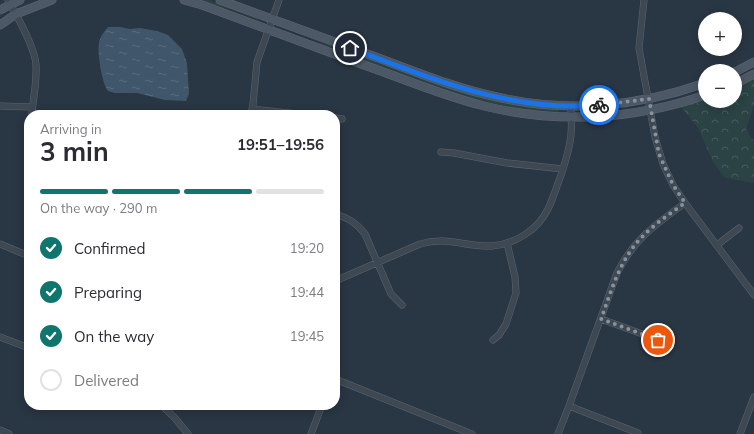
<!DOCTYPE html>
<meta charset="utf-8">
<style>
:root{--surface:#fff;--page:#f2f2f3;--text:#2b2b33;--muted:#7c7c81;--line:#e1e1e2;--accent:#0f766e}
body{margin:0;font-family:Mulish,sans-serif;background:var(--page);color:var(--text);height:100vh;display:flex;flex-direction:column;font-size:15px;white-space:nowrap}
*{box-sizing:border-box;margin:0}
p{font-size:13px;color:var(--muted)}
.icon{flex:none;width:22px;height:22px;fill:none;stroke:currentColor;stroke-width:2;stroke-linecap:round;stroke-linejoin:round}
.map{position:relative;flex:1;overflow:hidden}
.drawer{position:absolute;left:24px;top:110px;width:316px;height:300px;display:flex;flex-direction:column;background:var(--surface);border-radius:16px;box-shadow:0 2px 10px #0003}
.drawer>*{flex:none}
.buttons{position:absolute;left:698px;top:12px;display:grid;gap:8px}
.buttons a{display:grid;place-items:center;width:44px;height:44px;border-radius:50%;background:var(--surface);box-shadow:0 2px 10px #0003;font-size:20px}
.pin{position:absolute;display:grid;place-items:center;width:34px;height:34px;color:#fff;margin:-17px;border:2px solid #fff;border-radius:50%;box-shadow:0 1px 4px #0007}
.courier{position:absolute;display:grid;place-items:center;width:40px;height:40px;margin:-20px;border:3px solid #1a73e8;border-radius:50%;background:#fff;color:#222;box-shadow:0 1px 5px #0007}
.head em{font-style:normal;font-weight:700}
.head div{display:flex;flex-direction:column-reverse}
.head{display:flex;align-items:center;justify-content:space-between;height:68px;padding:0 16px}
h1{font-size:26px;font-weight:700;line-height:30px}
.bar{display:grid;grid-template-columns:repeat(4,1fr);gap:6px 4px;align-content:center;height:48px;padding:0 16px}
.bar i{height:5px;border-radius:3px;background:var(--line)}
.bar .selected{background:var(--accent)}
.bar p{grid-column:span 4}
ol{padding:0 16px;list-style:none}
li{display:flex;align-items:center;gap:12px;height:44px}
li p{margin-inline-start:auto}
li .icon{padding:4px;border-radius:50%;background:var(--accent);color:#fff;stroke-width:4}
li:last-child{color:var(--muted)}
li i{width:22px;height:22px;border:2px solid var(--line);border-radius:50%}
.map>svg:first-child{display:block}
.grass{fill:#2b4344}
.park{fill:url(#park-crowns)}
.water{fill:url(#water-ripples)}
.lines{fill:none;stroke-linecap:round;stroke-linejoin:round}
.minor-casing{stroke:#5c6670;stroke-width:7}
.secondary-casing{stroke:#5c6670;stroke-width:9}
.minor{stroke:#3d4853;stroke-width:6}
.secondary{stroke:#4c5865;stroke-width:8}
.done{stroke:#88929c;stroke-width:4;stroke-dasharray:0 7.2}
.route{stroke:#1a73e8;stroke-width:5}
</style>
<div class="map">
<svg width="754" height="434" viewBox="0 0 754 434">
<defs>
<pattern id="park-crowns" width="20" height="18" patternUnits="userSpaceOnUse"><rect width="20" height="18" fill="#2b4344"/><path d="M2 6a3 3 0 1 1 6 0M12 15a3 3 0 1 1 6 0" fill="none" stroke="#485c5e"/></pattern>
<pattern id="water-ripples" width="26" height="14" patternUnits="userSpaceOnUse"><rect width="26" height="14" fill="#40566b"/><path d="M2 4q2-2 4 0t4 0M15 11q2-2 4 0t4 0" fill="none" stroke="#5a6d7f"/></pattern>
</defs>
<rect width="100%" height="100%" fill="#293643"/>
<path class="grass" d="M196,0h14l49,19 -1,1 -26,-10z
M285,30l24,10 30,8 141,50 38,7 39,4 2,3 -2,2 -50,-6 -45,-11 -179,-65z"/>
<path class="park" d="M754,78v27l-8,24 8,13v41l-29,-5 -12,-16 -15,-34 -17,-21 24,-8v2h30v-14z"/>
<path class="water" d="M108,27h12l10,2 10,-1 17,3 11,4 14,14 5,14 2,31 -3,7 -21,-1 -28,-7h-22l-7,-2c-6,-7 -11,-39 -9,-48 1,-7 5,-11 9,-16z"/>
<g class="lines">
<defs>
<path id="minor" d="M8,0c9,16 27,47 28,65 1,17 -3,33 -4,50
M644,0l-5,48 16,89 8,27 10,21 12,18 69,92
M0,106l32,1
M252,109l55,6
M252,115l5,-53 22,-62
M335,118l7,1
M441,152l13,1 53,10 56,6
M335,214c13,4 22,9 30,20l26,60 11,11
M0,244l29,12
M717,245l22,-17
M335,281l85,-37c28,-8 45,3 72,2 23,-2 46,-16 56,-37 5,-10 8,-21 12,-31 5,-15 10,-29 11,-44 1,-9 0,-19 0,-28
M601,319l69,25
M0,337l29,11
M493,340l6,-5 7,-11 10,-31 -1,-16 -8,-34
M335,379l137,55
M161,405l13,12 14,17
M569,406l69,27
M0,430l9,4
M311,434l11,-29
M558,434l11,-28 48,-133c17,-34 38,-48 68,-70
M740,434l14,-37"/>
<path id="secondary" d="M184,0l18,5c54,20 108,40 162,60 40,14 79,31 120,41 73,18 150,14 221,-11
M220,0c51,19 102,37 153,56 41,15 81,32 124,41 69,16 141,10 208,-14
M0,10l20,-10
M0,25l16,-11 36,-14
M735,72l19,-10
M735,84l19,-10"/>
</defs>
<use href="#minor" class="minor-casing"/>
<use href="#secondary" class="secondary-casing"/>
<use href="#minor" class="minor"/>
<use href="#secondary" class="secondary"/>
</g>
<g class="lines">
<path class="done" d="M599,105l50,-6 10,55 14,31 12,18c-14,10 -29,20 -41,32 -24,23 -32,54 -43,84l57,21"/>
<path class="route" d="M350,48c80,30 162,65 249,57"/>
</g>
</svg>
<div class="buttons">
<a>+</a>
<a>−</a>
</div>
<div class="pin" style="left:658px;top:340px;background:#ea580c"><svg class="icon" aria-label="bag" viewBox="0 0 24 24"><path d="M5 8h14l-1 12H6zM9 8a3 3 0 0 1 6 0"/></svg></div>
<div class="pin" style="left:350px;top:48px;background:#1f2937"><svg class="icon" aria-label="home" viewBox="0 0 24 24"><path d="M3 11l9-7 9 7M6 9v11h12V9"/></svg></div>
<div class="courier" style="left:599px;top:105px"><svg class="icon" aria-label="bike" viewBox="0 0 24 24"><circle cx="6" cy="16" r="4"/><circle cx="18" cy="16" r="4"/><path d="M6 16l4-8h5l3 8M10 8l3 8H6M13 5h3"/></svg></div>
<section class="drawer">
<div class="head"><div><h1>3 min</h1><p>Arriving in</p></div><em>19:51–19:56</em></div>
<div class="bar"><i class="selected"></i><i class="selected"></i><i class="selected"></i><i></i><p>On the way · 290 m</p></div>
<ol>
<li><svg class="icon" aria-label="check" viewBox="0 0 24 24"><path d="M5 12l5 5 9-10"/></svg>Confirmed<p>19:20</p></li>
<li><svg class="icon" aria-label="check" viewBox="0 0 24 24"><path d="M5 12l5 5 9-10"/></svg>Preparing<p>19:44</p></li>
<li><svg class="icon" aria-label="check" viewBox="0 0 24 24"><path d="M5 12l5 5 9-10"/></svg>On the way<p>19:45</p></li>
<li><i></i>Delivered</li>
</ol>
</section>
</div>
